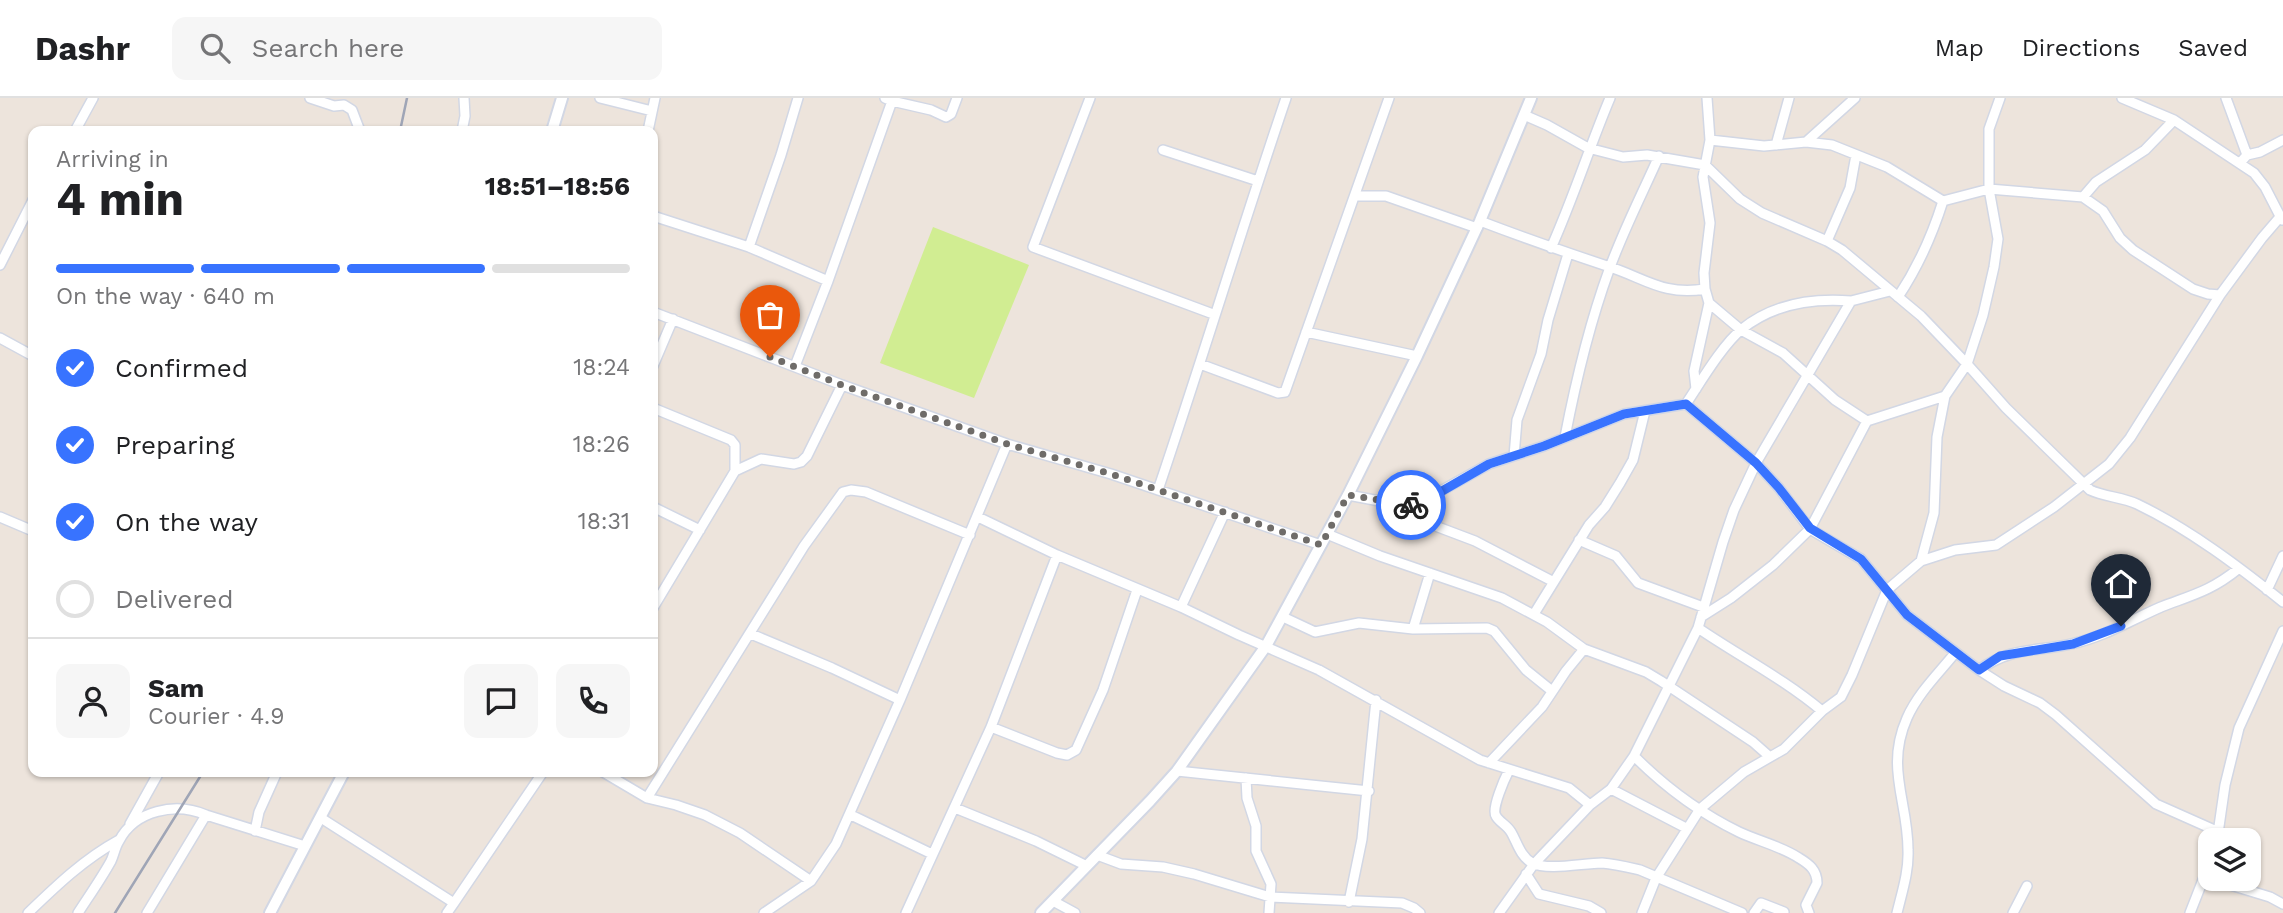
<!DOCTYPE html>
<meta charset="utf-8">
<style>
:root{--surface:#fff;--page:#f6f6f6;--text:#202124;--muted:#757577;--line:#e0e0e0;--accent:#3873ff}
body{margin:0;font-family:"Work Sans",sans-serif;background:var(--page);color:var(--text);height:100vh;display:flex;flex-direction:column;font-size:26px;white-space:nowrap}
*{box-sizing:border-box;margin:0}
p{font-size:23px;color:var(--muted)}
.icon{flex:none;width:38px;height:38px;fill:none;stroke:currentColor;stroke-width:2;stroke-linecap:round;stroke-linejoin:round}
.map{position:relative;flex:1;overflow:hidden}
.sheet{position:absolute;left:28px;top:28px;width:630px;height:651px;display:flex;flex-direction:column;background:var(--surface);border-radius:14px;box-shadow:0 2px 5px #0004}
.sheet>*{flex:none}
.buttons{position:absolute;left:2198px;top:730px;display:grid;gap:14px}
.buttons a{display:grid;place-items:center;width:63px;height:63px;border-radius:14px;background:var(--surface);box-shadow:0 2px 5px #0004;font-size:35px}
.pin{position:absolute;display:grid;place-items:center;width:60px;height:60px;color:#fff;margin:-72px -30px;border-radius:50% 50% 50% 0;rotate:-45deg;box-shadow:0 0 7px #0007}
.pin .icon{rotate:45deg}
.courier{position:absolute;display:grid;place-items:center;width:70px;height:70px;margin:-35px;border:5px solid #3873ff;border-radius:50%;background:#fff;color:#222;box-shadow:0 2px 9px #0007}
.head em{font-style:normal;font-weight:700}
.head div{display:flex;flex-direction:column-reverse}
.head{display:flex;align-items:center;justify-content:space-between;height:119px;padding:0 28px}
h1{font-size:46px;font-weight:700;line-height:52px}
.bar{display:grid;grid-template-columns:repeat(4,1fr);gap:10px 7px;align-content:center;height:84px;padding:0 28px}
.bar i{height:9px;border-radius:5px;background:var(--line)}
.bar .selected{background:var(--accent)}
.bar p{grid-column:span 4}
.line{display:flex;align-items:center;gap:18px;padding:0 28px;border-top:2px solid var(--line)}
.line div{flex:1}
.round{display:grid;place-items:center;flex:none;width:74px;height:74px;border-radius:14px;background:var(--page)}
ol{padding:0 28px;list-style:none}
li{display:flex;align-items:center;gap:21px;height:77px}
li p{margin-inline-start:auto}
li .icon{padding:7px;border-radius:50%;background:var(--accent);color:#fff;stroke-width:4}
li:last-child{color:var(--muted)}
li i{width:38px;height:38px;border:4px solid var(--line);border-radius:50%}
header{display:flex;align-items:center;gap:42px;box-sizing:border-box;height:98px;padding:0 35px;background:var(--surface);border-bottom:2px solid var(--line)}
header strong{font-size:33px}
nav{display:flex;gap:38px;margin-inline-start:auto;font-size:24px}
.search{width:490px;height:63px;background:var(--page);display:flex;align-items:center;gap:18px;box-sizing:border-box;padding:0 24px;border-radius:14px;color:var(--muted);font-size:26px}
.map>svg:first-child{display:block}
.pitch{fill:#d1ed92}
.lines{fill:none;stroke-linecap:round;stroke-linejoin:round}
.minor-casing{stroke:#d2d7e4;stroke-width:12}
.tertiary-casing{stroke:#d2d7e4;stroke-width:14}
.minor{stroke:#fff;stroke-width:9}
.tertiary{stroke:#fff;stroke-width:10}
.rail{stroke:#9fa5b6;stroke-width:2.5}
.done{stroke:#6f6c69;stroke-width:7;stroke-dasharray:0 12.6}
.route{stroke:#3873ff;stroke-width:9}
</style>
<header>
<strong>Dashr</strong>
<div class="search"><svg class="icon" aria-label="search" viewBox="0 0 24 24"><circle cx="10" cy="10" r="6"/><path d="M15 15l6 6"/></svg>Search here</div>
<nav><a>Map</a><a>Directions</a><a>Saved</a></nav>
</header>
<div class="map">
<svg width="2283" height="815" viewBox="0 0 2283 815">
<rect width="100%" height="100%" fill="#ede4dc"/>
<path class="pitch" d="M933,129l96,38 -55,133 -94,-35z"/>
<g class="lines">
<defs>
<path id="minor" d="M310,0l24,8 10,-1 8,5 8,21
M600,0l52,13
M1090,0l-57,149 180,67
M1707,0l3,42 -7,37 7,46 -6,50 1,16 4,14 32,27 42,23 52,47 32,21
M2122,0l52,22 80,53 11,14 17,33
M2226,0l21,57 -7,8
M892,3l39,9 15,7 5,-3 6,-16
M1524,17l23,10 41,23 35,9 24,-2 58,10 35,34 22,14 65,28 15,9 79,66 46,48 39,44 84,82c15,7 32,7 47,14 52,25 101,62 146,98
M75,33l18,-33
M462,33l3,-15 -1,-18
M648,33l7,-33
M1710,42l54,6 42,-4 26,3 55,22 56,34 46,-12 94,8 20,14 17,27 13,12 60,39 15,5 12,1
M1806,44l49,-44
M1776,47l13,-47
M1163,52l95,31
M2247,57l13,-3 23,-12
M1356,98h30l91,32
M2083,99l13,-15 49,-32 29,-30
M653,118l96,31 79,34
M1480,123c42,16 85,31 127,45 38,12 56,30 98,23
M1827,143l23,-53 6,-33
M749,149l32,-92 17,-57
M1551,150c22,-49 38,-100 59,-150
M0,167l33,-65
M1898,199c20,-30 34,-61 45,-96
M653,214l189,73 165,59 104,30 210,71
M1306,234l111,24
M0,240l33,18
M1200,266l78,29 7,-1 104,-294
M653,268l20,-47
M795,268l33,-85 64,-180 -7,-3
M1696,291l-2,-18 15,-68
M1686,306l70,59 23,25 31,41 51,30 46,56 72,55 25,16 36,17 16,12 100,89 63,28
M653,310l78,32 4,5v26
M1565,339c11,-57 24,-112 44,-167 14,-39 33,-76 50,-114
M1514,358l3,-36 24,-66 7,-34 20,-66
M1158,392c44,-130 84,-262 128,-392
M1348,397l42,8 26,2 73,-41 55,-18 80,-32 62,-10c14,-21 37,-60 56,-75 31,-25 71,-31 109,-28
M1416,407l22,22 37,14 77,40
M653,409l47,23
M0,419l33,14
M978,419l79,38 124,52 44,-95
M1327,436l53,22 122,42 45,24 37,27 62,23 15,9 92,61 17,15
M1579,442l37,16 22,27 65,24
M1921,463l34,-11 41,-5 58,-38 55,-43 21,-26 90,-143 42,-57 18,-21
M2267,492l16,-34
M1181,509l58,28 80,35 161,90 89,28 21,17
M653,510l82,-137 26,-12 33,5 7,-2 6,-6 35,-71
M1534,516l55,-89 16,-18 15,-24 13,-23 12,-49
M1283,519l32,15 44,-9 54,6 17,-56
M1701,519l30,-19 42,-33 37,-36 57,-108 78,-25 22,-32 16,-49 11,-48 4,-28 -9,-50v-60l11,-31
M1698,530c41,28 86,51 124,83
M1413,531l74,-1 7,3 32,39 26,21
M751,536l81,34 68,32
M1979,572c31,-23 56,-18 92,-26 33,-7 60,-24 90,-37 31,-12 50,-16 77,-38
M991,629l66,26 10,2 9,-5 27,-60 34,-100
M1634,658c31,31 66,57 105,76 19,9 42,14 60,26 10,6 18,12 18,25l-11,22 3,8
M1489,665l53,-56 24,-36 18,-22
M1509,672c-4,8 -18,39 -13,46 3,6 11,9 15,16 6,10 9,24 21,31 16,8 51,0 70,0 13,1 25,4 38,7l102,43
M1177,673l192,20
M603,674l44,26 29,7 29,10 35,18 71,48
M1246,680l1,20 9,28v25l15,33 -2,29
M1611,691l75,39
M647,700l157,-252 39,-54 8,-2 15,2 104,43
M955,710l81,33 51,25
M851,717l81,39
M321,720l133,85 -7,10
M130,726l29,-52
M255,733l4,-19 18,-40
M2217,742l8,-55 14,-57 44,-97
M1097,757l24,9 42,3 31,7 76,23 132,6 12,5 6,5
M1526,776l13,20 50,12 12,7
M2204,779l66,20 13,7
M1053,803l22,12
M1349,804l13,-63 14,-139
M454,805l89,-131
M28,815c28,-27 56,-54 91,-73
M78,815c11,-17 23,-34 33,-52 3,-6 4,-14 8,-20 16,-31 57,-39 87,-26
M147,815l59,-98 99,31
M764,815l47,-32 25,-37 64,-144 107,-256
M906,815l85,-186 66,-172
M1499,815l35,-49 56,-59 21,-16 23,-33 64,-128 25,-86 11,-32 22,-47 95,-162 39,-10
M1642,815l14,-35 44,-69 44,-37 40,-23 38,-38 19,-14 11,-22 35,-85 34,-29 13,-48 3,-76 8,-41
M1754,815l7,-10 23,9
M1897,815c5,-21 12,-42 11,-63 0,-49 -23,-82 -1,-132 11,-25 32,-45 48,-65
M2013,815l14,-27
M2190,815l20,-51"/>
<path id="tertiary" d="M552,33l10,-33
M270,815l74,-141
M1041,815l109,-112 27,-30 89,-125 82,-151 69,-139 63,-135 51,-123"/>
</defs>
<use href="#minor" class="minor-casing"/>
<use href="#tertiary" class="tertiary-casing"/>
<use href="#minor" class="minor"/>
<use href="#tertiary" class="tertiary"/>
<path class="rail" d="M400,33l7,-33
M115,815l88,-141"/>
</g>
<g class="lines">
<path class="done" d="M770,259l72,28 165,59 104,30 210,71 27,-50 63,10"/>
<path class="route" d="M1411,407h5l14,-7 59,-34 55,-18 80,-32 62,-10 70,59 23,25 31,40 51,31 46,56 72,55 21,-14 73,-12 48,-18"/>
</g>
</svg>
<div class="buttons">
<a><svg class="icon" aria-label="layers" viewBox="0 0 24 24"><path d="M12 4l9 5-9 5-9-5zM3 14l9 5 9-5"/></svg></a>
</div>
<div class="pin" style="left:770px;top:259px;background:#ea580c"><svg class="icon" aria-label="bag" viewBox="0 0 24 24"><path d="M5 8h14l-1 12H6zM9 8a3 3 0 0 1 6 0"/></svg></div>
<div class="pin" style="left:2121px;top:528px;background:#1f2937"><svg class="icon" aria-label="home" viewBox="0 0 24 24"><path d="M3 11l9-7 9 7M6 9v11h12V9"/></svg></div>
<div class="courier" style="left:1411px;top:407px"><svg class="icon" aria-label="bike" viewBox="0 0 24 24"><circle cx="6" cy="16" r="4"/><circle cx="18" cy="16" r="4"/><path d="M6 16l4-8h5l3 8M10 8l3 8H6M13 5h3"/></svg></div>
<section class="sheet">
<div class="head"><div><h1>4 min</h1><p>Arriving in</p></div><em>18:51–18:56</em></div>
<div class="bar"><i class="selected"></i><i class="selected"></i><i class="selected"></i><i></i><p>On the way · 640 m</p></div>
<ol>
<li><svg class="icon" aria-label="check" viewBox="0 0 24 24"><path d="M5 12l5 5 9-10"/></svg>Confirmed<p>18:24</p></li>
<li><svg class="icon" aria-label="check" viewBox="0 0 24 24"><path d="M5 12l5 5 9-10"/></svg>Preparing<p>18:26</p></li>
<li><svg class="icon" aria-label="check" viewBox="0 0 24 24"><path d="M5 12l5 5 9-10"/></svg>On the way<p>18:31</p></li>
<li><i></i>Delivered</li>
</ol>
<div class="line" style="height:126px"><a class="round"><svg class="icon" aria-label="person" viewBox="0 0 24 24"><circle cx="12" cy="8" r="4"/><path d="M4 21q1-7 8-7t8 7"/></svg></a><div><b>Sam</b><p>Courier · 4.9</p></div><a class="round"><svg class="icon" aria-label="chat" viewBox="0 0 24 24"><path d="M4 5h16v11H9l-5 4z"/></svg></a><a class="round"><svg class="icon" aria-label="phone" viewBox="0 0 24 24"><path d="M5 4h4l2 5-3 2q2 4 5 5l2-3 5 2v4C11 20 4 13 5 4z"/></svg></a></div>
</section>
</div>
